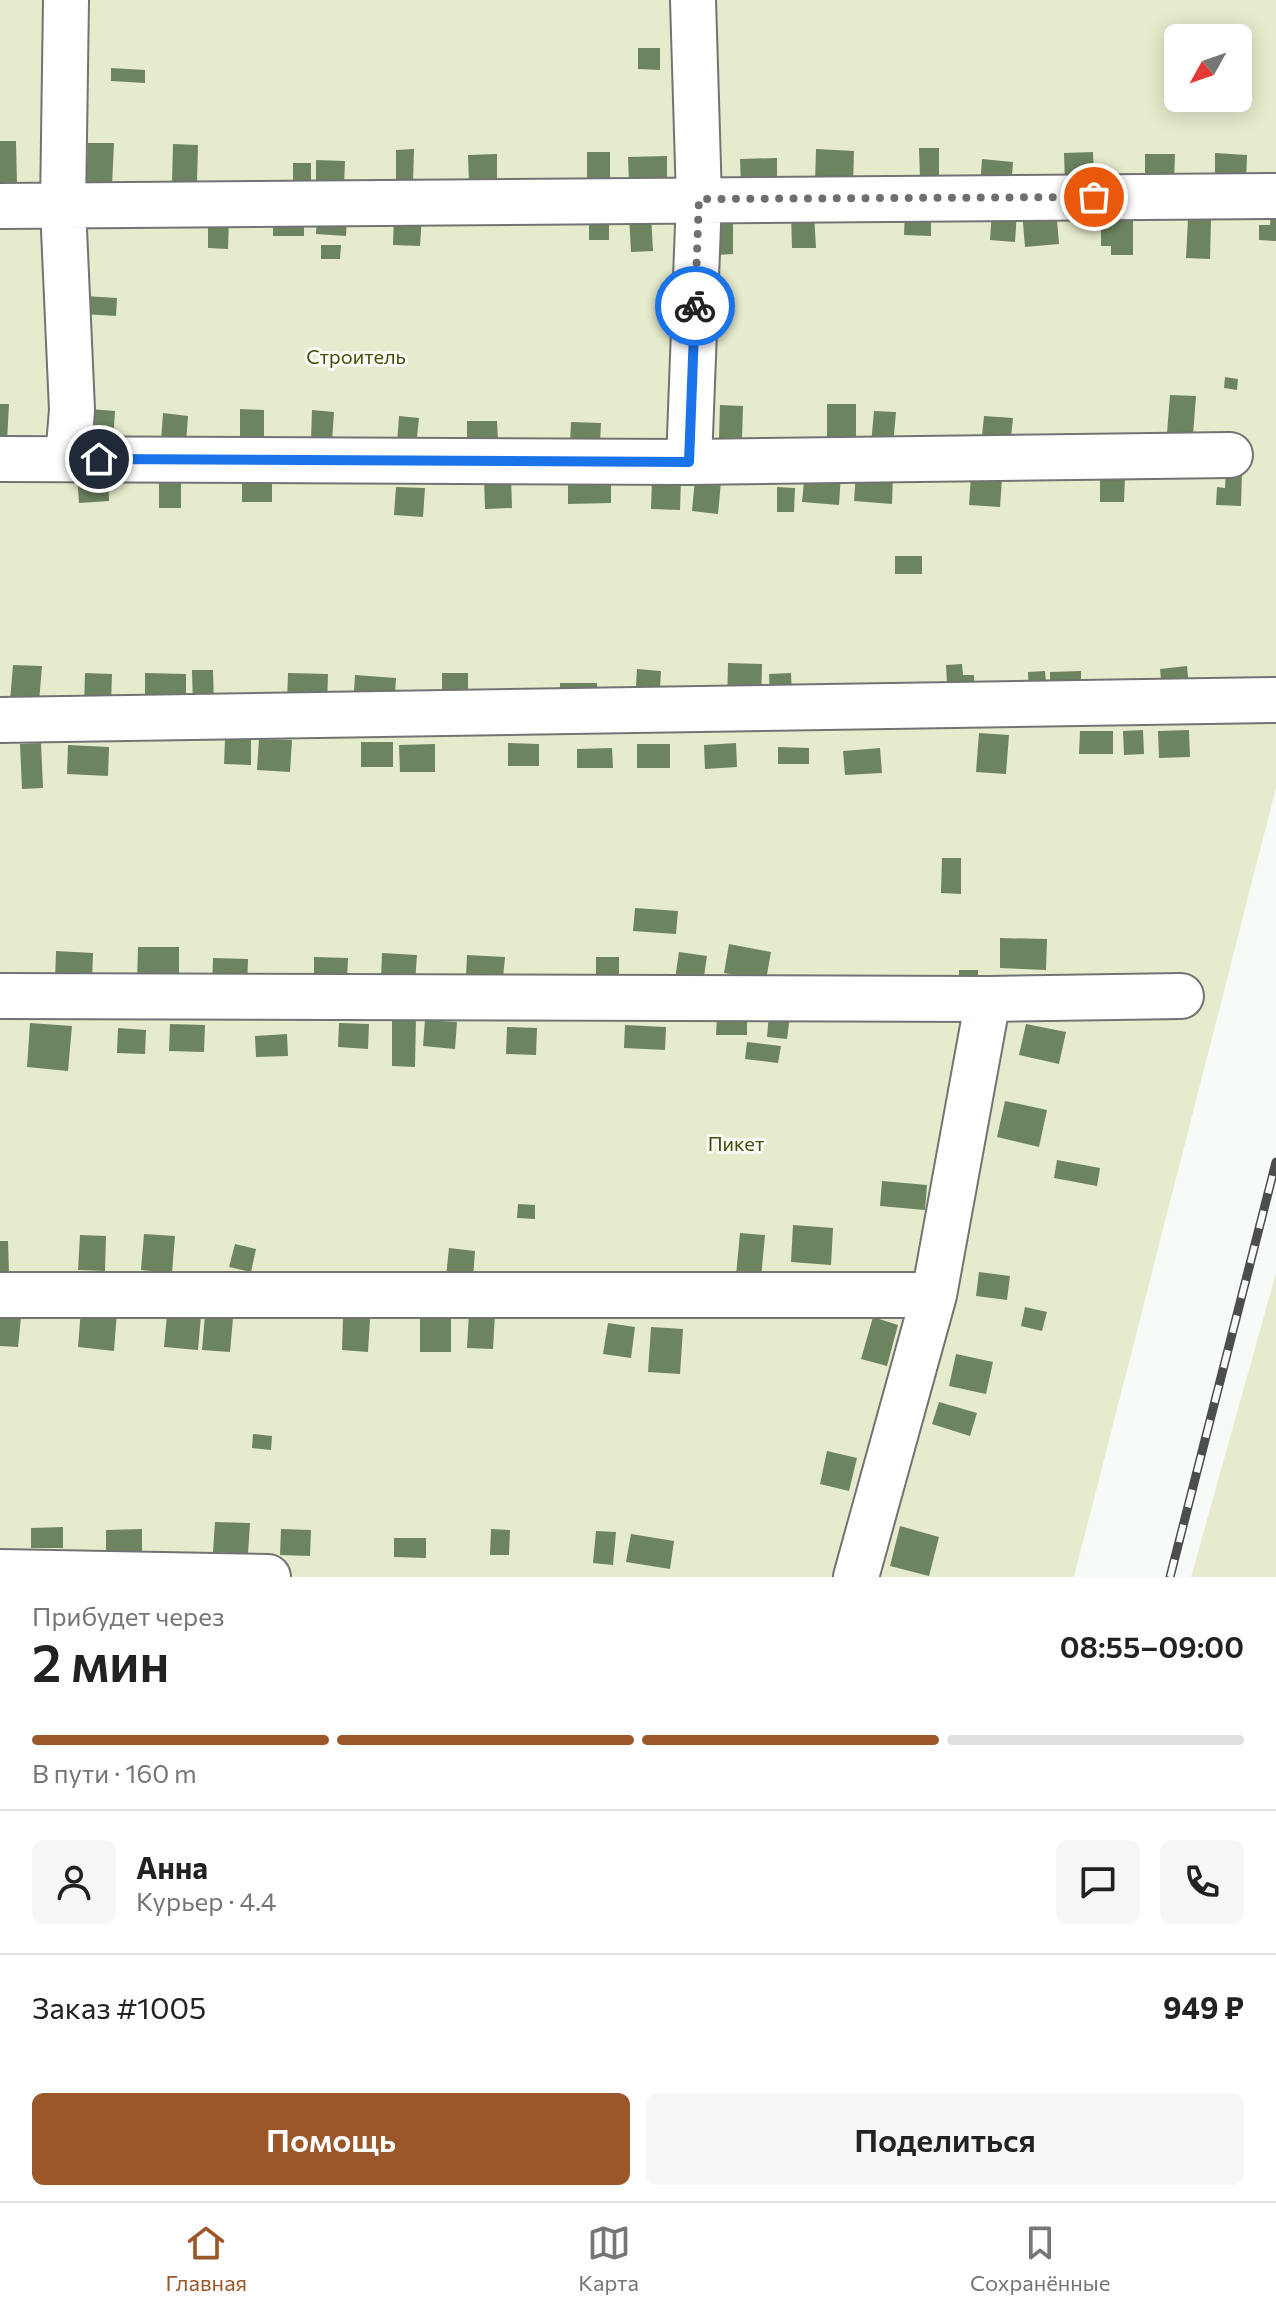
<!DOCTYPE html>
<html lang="ru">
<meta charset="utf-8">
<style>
:root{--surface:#fff;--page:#f6f6f6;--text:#222;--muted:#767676;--line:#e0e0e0;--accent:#9b5729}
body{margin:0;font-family:Commissioner,sans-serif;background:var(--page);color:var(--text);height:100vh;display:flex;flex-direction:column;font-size:30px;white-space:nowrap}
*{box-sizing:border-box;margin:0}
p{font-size:26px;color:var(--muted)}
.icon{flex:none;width:44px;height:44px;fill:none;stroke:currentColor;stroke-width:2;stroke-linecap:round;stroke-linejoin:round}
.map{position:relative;height:1577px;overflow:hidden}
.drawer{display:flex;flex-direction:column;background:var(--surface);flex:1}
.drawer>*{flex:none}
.needle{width:52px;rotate:230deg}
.fabs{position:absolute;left:1164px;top:24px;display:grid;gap:16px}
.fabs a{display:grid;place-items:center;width:88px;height:88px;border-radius:12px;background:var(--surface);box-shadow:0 4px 20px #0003;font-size:40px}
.pin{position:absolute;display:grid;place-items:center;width:68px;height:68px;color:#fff;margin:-34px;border:4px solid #fff;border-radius:50%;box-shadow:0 2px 8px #0007}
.courier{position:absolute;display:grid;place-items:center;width:80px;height:80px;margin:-40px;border:6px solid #1a73e8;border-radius:50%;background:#fff;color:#222;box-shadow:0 2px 10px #0007}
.overview em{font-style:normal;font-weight:600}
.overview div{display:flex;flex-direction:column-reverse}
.overview{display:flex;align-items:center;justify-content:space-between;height:136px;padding:0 32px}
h1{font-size:52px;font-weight:600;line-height:60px}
.bar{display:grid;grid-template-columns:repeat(4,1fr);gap:12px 8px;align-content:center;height:96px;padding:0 32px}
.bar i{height:10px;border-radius:6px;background:var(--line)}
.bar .selected{background:var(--accent)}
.bar p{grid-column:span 4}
.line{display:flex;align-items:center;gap:20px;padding:0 32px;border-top:2px solid var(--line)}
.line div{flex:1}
.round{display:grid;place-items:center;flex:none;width:84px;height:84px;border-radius:12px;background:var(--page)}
.action{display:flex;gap:16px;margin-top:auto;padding:16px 32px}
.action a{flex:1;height:92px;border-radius:12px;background:var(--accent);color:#fff;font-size:32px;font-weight:600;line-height:92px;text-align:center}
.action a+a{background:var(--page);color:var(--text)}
.menu{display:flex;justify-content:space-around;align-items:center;height:112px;border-top:2px solid var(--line);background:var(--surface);font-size:22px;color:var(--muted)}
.menu a{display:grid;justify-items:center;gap:4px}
.menu .selected{color:var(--accent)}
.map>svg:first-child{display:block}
.green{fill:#e7ebcd;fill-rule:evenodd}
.building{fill:#6d8460}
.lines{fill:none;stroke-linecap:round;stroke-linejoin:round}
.minor-casing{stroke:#717472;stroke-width:48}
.minor{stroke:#fff;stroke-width:44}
.rail-casing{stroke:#4b4e4c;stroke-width:9}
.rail{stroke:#f7fbf8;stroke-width:6;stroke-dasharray:18;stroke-linecap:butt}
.done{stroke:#6d706e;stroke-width:8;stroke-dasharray:0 14.4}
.route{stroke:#1a73e8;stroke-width:10}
.labels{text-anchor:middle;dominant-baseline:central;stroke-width:6;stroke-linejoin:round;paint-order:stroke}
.park-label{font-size:20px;fill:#484d01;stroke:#f7fbf8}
</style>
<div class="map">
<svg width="1276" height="1577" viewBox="0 0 1276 1577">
<rect width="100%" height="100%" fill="#f7fbf8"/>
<path class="green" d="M0,0h1276v699l-1276,18zM1178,38h60v60h-60z
M1276,701v87l-202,789h-1074v-858z
M1276,1273v304h-85z"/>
<path class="building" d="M638,48h22v22l-22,-1z
M111,68l34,2v13l-34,-2z
M0,141h16l1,44h-17z
M88,143h26l-2,43 -26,-1z
M173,144l25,1 -1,38 -25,-1z
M919,148h20v31h-19z
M414,149l-1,34h-17v-33z
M816,149l38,2 -1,34 -38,-1z
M587,152h23v28h-23z
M1093,152l1,32 -29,1 -1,-32z
M1215,153l32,2 -1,28 -31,-1z
M497,154v29l-28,1 -1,-29z
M1145,154h30l-1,29 -29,-1z
M667,156v25l-38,1 -1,-25z
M777,158v27h-36l-1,-26z
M982,159l31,3 -2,28 -31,-2z
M316,160l29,1 -1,25 -28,-2z
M293,163h18v24h-18z
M1056,208l3,36 -34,3 -3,-36z
M589,210h20v30h-20z
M992,211l25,1 -2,30 -25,-2z
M273,212h31v24h-31z
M905,212l26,1v23l-27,-1z
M1271,213h5v28l-17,-1v-15h11z
M394,214l28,1 -2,31 -27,-1z
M791,214h23l2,34h-24z
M651,215l2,36 -22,1 -2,-36z
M317,216l30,2 -1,18 -30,-2z
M733,216v38l-17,1 -1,-38z
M208,218h21l-1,31 -20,-1z
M1101,219l32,1v35h-22v-9h-10z
M1188,219l23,1 -1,39 -24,-1z
M321,245h20l-1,14h-19z
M84,296l33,2 -1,18 -33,-2z
M1225,377l13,2 -1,11 -13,-2z
M1170,395l26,1 -3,39 -26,-2z
M0,404h9l-2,38 -7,-1z
M827,404h29v35h-29z
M720,405l23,1 -1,33h-23z
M90,409l25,2 -2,32 -25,-2z
M240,409l24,1v29h-24z
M312,410l22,2 -2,29 -21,-1z
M874,411l22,1 -3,34 -22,-2z
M163,413l25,3 -2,27 -25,-2z
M399,416l20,2 -3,28 -19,-2z
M984,416l29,2 -3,29 -29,-2z
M467,421h30l1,19 -31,1z
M571,422l30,1 -1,21 -30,-1z
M1226,469l16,1 -1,36 -25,-1 1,-18 8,1z
M805,471l36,3 -2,31 -37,-3z
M568,472h43v31l-43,1z
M856,472l37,2 -1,30 -38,-3z
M108,473l1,28 -30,2 -2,-29z
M159,474h22v34h-22z
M242,474l30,1v27h-30z
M1100,475l25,1 -1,26h-24z
M511,476l1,32 -27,1 -1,-32z
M971,476l31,3 -2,28 -31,-2z
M652,479l29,1 -1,30 -29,-1z
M695,479l26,3 -3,32 -26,-3z
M396,487l29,1 -2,29 -29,-2z
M777,487l18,1 -1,24h-17z
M895,556h27v18h-27z
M728,663l34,1 -1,42 -34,-1z
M962,664l1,11h11l1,27 -27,1 -2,-38z
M13,665l29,1 -3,36 -29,-1z
M1187,666l3,31 -27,3 -3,-31z
M637,669l24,2 -2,34 -24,-2z
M192,670h21l1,35h-21z
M1045,671l2,24 -18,1 -1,-24z
M1081,671v32h-31v-31z
M85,673l27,1 -1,31 -27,-1z
M145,673l41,1v31l-41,-1z
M288,673l40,1 -1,32 -40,-1z
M442,673h26v29h-26z
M791,673l1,23 -22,1 -1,-23z
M355,675l41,3 -2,33 -41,-3z
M560,683h37l1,23 -38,1z
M1143,730l1,24 -20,1 -1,-24z
M1189,730l1,27 -31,1 -1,-27z
M1080,731h33v23h-34z
M979,733l30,2 -3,39 -30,-2z
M225,739l26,1v25l-27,-1z
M259,739l33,1 -2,32 -33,-2z
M361,742h32v25h-32z
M41,743l2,45 -21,1 -2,-45z
M508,743l31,1v22h-31z
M736,743l1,24 -32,2 -1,-24z
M435,744v28h-35l-1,-27z
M637,744h33v24h-33z
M68,745l41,2 -1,29 -41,-2z
M778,747l31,1v16h-31z
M612,748l1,20h-36v-19z
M880,748l2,25 -37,2 -2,-24z
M942,858h19v36l-20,-1z
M635,908l43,3 -2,23 -43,-3z
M1000,938l47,1 -1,31 -46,-2z
M729,944l42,8 -5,28 -42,-7z
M138,947h41v35h-42z
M56,951l37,2 -1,29 -37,-1z
M679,952l28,4 -4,27 -28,-4z
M382,953l35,2 -2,27 -34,-2z
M467,955l38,2 -2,21 -37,-2z
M314,957l34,1 -1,23h-33z
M596,957h23v25h-23z
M213,958l35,1 -1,28 -35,-1z
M959,970h19v25h-19z
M769,1014l21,2 -3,23 -20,-2z
M717,1015h30v20h-31z
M392,1016h24l-1,51 -23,-1z
M425,1020l32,2 -2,27 -32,-3z
M30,1023l42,3 -4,45 -41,-4z
M339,1023l30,1 -1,25 -30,-2z
M170,1024l35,1 -1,27 -35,-1z
M1026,1024l40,8 -7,32 -40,-9z
M625,1025l41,2 -1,23 -41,-2z
M507,1027l30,1 -1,27 -30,-1z
M118,1028l28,2 -1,24 -28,-1z
M287,1034l1,22 -32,1 -1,-21z
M747,1042l34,4 -3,17 -33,-4z
M1005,1101l42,9 -8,37 -42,-10z
M1057,1160l43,8 -3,18 -43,-8z
M882,1181l45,4 -2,25 -45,-4z
M518,1204l17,1v14l-18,-1z
M793,1225l40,3 -2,37 -40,-3z
M740,1233l25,2 -4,43 -25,-3z
M144,1234l31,2 -3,37 -31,-3z
M80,1235l26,1 -1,35 -27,-1z
M0,1241h8l1,32h-9z
M235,1244l21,5 -5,23 -22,-5z
M449,1248l26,3 -2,28 -27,-2z
M979,1272l31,4 -3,24 -31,-4z
M1025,1307l22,5 -5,19 -21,-5z
M81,1309l36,2 -3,40 -36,-4z
M469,1312l26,2 -2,35 -26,-1z
M167,1314l34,2 -3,34 -34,-3z
M0,1315l21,2 -3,30 -18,-1z
M205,1315l28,3 -3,34 -28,-2z
M420,1315h31v37h-31z
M343,1317l27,2 -2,33 -26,-2z
M873,1317l25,8 -11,41 -26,-7z
M608,1323l27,4 -4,31 -28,-4z
M651,1327l32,2 -3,45 -32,-2z
M956,1354l37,8 -7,32 -37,-8z
M939,1402l38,11 -7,23 -38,-12z
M253,1434l19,2 -1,14 -19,-2z
M827,1451l30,7 -8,33 -29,-7z
M215,1522l35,1 -2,31 -35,-2z
M900,1526l39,11 -10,39 -39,-10z
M63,1527v21h-32v-20z
M142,1529v24h-36v-23z
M281,1529l30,1 -1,26 -30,-1z
M491,1529l19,1 -1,25h-19z
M596,1531l20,1 -3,33 -20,-2z
M631,1534l43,7 -4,28 -44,-7z
M394,1538h32v20l-32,-1z"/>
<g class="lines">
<defs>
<path id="minor" d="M66,0l-3,207 9,203 -4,49
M0,206l1276,-10
M0,459l689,3 541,-7
M689,462l10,-263 -6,-199
M0,720l1276,-20
M0,996l988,3 -54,296 -78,282
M988,999l193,-3
M0,1295h934
M0,1572l268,5"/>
</defs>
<use href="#minor" class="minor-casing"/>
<use href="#minor" class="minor"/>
<defs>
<path id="rail" d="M1170,1577l106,-415"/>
</defs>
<use href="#rail" class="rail-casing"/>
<use href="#rail" class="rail"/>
</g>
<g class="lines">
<path class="done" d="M695,306l4,-107 395,-2"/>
<path class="route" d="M99,459l590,3 6,-156"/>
</g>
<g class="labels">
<g class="park-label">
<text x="356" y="356">Строитель</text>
<text x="736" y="1143">Пикет</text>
</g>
</g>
</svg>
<div class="fabs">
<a><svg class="needle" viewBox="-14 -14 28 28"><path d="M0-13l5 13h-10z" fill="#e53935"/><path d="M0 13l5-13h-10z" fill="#767676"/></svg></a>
</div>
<div class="pin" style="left:1094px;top:197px;background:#ea580c"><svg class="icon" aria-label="bag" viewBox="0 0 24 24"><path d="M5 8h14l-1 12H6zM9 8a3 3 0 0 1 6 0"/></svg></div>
<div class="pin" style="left:99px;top:459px;background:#1f2937"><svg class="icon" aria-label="home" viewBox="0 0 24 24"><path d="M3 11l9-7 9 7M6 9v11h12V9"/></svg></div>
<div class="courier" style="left:695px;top:306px"><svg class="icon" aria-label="bike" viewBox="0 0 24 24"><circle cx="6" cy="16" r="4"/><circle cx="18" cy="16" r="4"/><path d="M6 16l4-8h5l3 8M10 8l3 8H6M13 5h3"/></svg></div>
</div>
<section class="drawer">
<div class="overview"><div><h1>2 мин</h1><p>Прибудет через</p></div><em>08:55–09:00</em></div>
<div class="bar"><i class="selected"></i><i class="selected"></i><i class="selected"></i><i></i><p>В пути · 160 m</p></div>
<div class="line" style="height:144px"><a class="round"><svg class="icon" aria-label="person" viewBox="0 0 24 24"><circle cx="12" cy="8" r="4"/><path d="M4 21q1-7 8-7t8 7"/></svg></a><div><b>Анна</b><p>Курьер · 4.4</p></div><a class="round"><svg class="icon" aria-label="chat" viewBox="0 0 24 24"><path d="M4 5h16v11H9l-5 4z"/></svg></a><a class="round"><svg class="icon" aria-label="phone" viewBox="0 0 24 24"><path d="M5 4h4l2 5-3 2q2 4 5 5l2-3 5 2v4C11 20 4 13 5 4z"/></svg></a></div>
<div class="line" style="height:104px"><div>Заказ #1005</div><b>949 ₽</b></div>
<div class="action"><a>Помощь</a><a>Поделиться</a></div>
</section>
<nav class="menu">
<a class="selected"><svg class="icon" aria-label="home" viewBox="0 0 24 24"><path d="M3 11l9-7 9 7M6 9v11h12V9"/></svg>Главная</a>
<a><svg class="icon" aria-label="map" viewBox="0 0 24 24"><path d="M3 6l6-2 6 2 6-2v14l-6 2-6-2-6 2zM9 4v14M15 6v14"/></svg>Карта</a>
<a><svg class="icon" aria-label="saved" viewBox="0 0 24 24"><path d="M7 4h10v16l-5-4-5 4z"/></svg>Сохранённые</a>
</nav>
